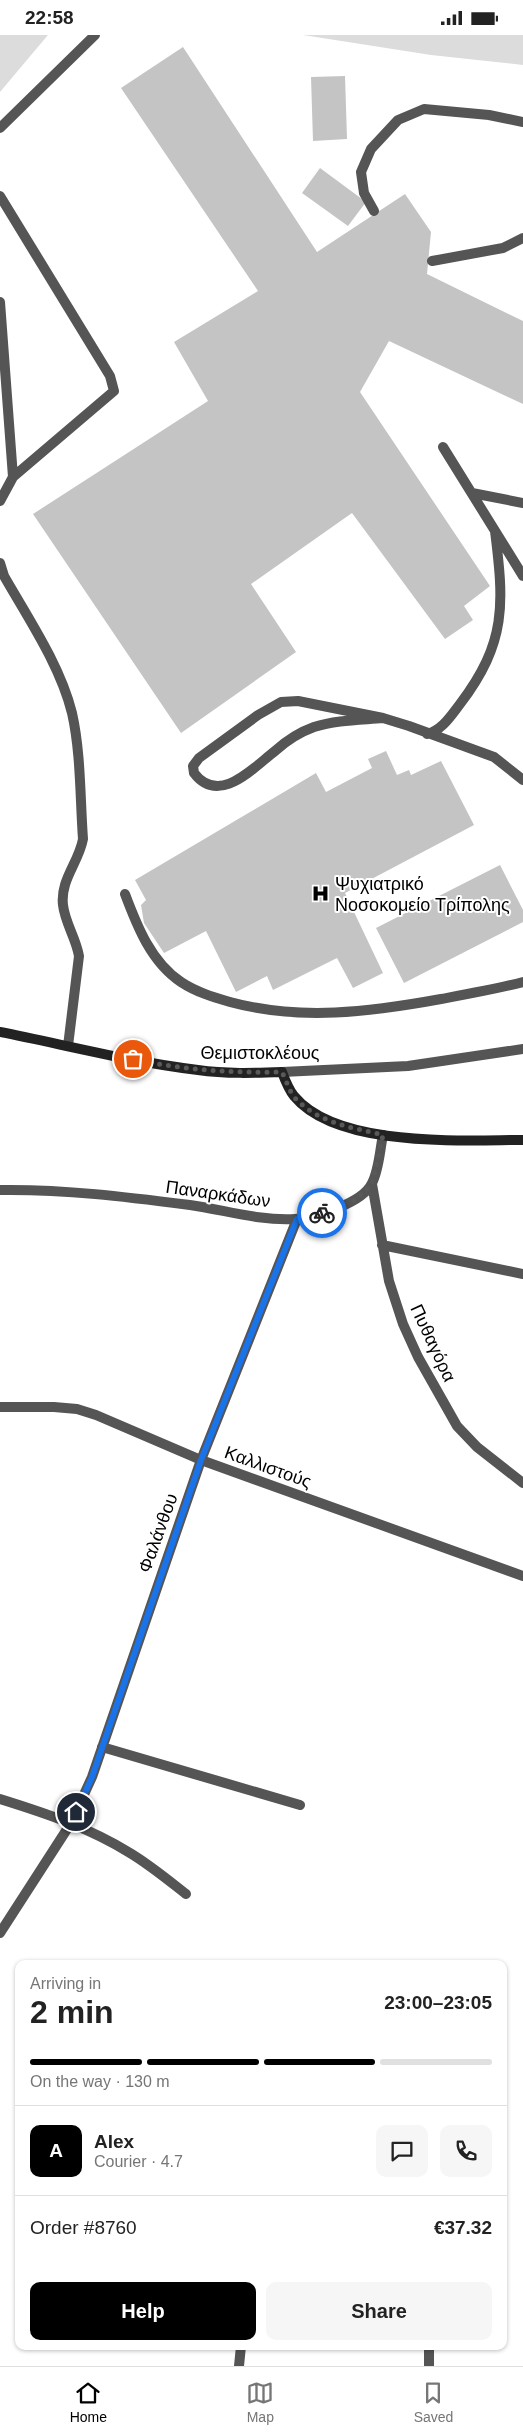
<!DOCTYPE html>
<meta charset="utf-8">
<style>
:root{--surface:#fff;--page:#f6f6f6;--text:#222;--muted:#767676;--line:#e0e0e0;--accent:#000}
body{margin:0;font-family:Arial,sans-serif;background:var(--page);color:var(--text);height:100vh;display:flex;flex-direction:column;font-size:19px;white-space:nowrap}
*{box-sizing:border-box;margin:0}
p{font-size:16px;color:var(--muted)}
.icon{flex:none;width:28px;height:28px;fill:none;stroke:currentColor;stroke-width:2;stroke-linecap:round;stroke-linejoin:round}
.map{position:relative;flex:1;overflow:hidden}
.panel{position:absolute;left:15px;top:1925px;width:492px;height:390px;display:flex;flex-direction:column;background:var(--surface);border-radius:10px;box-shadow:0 1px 4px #0004}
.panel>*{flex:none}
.pin{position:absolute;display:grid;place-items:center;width:42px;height:42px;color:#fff;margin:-21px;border:2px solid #fff;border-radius:50%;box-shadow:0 1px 5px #0007}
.courier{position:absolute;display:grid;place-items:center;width:50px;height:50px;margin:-25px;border:4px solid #1a73e8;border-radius:50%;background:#fff;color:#222;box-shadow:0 1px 6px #0007}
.head em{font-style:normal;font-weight:700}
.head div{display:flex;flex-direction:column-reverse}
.head{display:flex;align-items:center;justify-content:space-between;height:85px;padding:0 15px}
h1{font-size:32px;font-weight:700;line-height:38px}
.bar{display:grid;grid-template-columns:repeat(4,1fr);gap:8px 5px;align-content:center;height:60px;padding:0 15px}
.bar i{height:6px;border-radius:4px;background:var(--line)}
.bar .current{background:var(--accent)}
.bar p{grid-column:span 4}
.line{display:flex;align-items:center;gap:12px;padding:0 15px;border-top:1px solid var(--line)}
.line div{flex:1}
.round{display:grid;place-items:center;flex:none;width:52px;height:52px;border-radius:10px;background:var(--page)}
.button{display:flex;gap:10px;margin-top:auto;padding:10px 15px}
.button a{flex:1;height:58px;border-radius:10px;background:var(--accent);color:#fff;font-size:20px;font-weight:700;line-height:58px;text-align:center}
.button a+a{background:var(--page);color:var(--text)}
.status{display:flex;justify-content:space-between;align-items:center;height:35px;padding:0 25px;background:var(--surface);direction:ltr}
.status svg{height:14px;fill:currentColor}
.tabs{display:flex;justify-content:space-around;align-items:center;height:70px;border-top:1px solid var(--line);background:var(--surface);font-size:14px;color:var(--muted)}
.tabs a{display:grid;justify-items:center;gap:2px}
.tabs .current{color:var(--accent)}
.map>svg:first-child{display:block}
.green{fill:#dcdcdc}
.building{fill:#c4c4c4}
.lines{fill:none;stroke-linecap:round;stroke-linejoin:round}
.lane{stroke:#555;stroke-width:10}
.street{stroke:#555;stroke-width:10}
.secondary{stroke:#222;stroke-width:10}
.done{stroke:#595959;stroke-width:5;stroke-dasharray:0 9}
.route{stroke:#1a73e8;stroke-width:6}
.labels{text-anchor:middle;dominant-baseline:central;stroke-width:4;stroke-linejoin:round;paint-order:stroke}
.poi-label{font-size:18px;fill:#000;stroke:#fff;text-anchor:start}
.street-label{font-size:18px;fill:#000;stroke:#fff}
</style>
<div class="status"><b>22:58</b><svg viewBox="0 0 49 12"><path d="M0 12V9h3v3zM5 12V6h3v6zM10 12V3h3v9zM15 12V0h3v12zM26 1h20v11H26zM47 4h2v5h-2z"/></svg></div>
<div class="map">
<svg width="523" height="2331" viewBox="0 0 523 2331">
<rect width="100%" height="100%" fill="#fff"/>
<path class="green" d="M0,0h48l-48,57z
M303,0h220v30l-92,-10z"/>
<path class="building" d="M183,12l134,205 88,-58 26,38 -4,42 96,47v83l-134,-63 -29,51 130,194 -26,20 9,14 -28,19 -93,-126 -101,71 45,68 -115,81 -148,-219 175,-113 -34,-59 84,-51 -137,-203z
M345,41l2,63 -34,2 -2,-64z
M320,133l46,34 -18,24 -46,-33z
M386,716l11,24 12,-5 2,5 30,-14 33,64 -129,68 38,80 -30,15 -16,-30 -64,32 -6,-14 -31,16 -30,-61 -42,22 -20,-30 -3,-18 5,-5 -11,-20 181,-107 10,19 46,-24 -4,-9z
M500,830l23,45v12l-119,61 -28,-55z"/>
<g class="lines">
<path class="lane" d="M0,93l95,-93
M0,161l110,180 4,15 -101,86 -13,24
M374,176l-10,-18 -3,-21 10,-23 27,-29 26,-11 65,6 34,7
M432,226l71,-13 20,-10
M0,267l13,175
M443,412l80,129
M472,458l51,10
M0,528l4,13c24,42 56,89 68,137 9,40 8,85 11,126 -4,23 -23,41 -20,66 2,18 13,33 16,51l-11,90
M383,683c-23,2 -47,2 -69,9 -14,5 -28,14 -39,24 -22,17 -56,55 -81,22l-1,-7 6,-8 59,-43 23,-13 17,-1 85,17 26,8 85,31 29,23
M427,699c15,-4 23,-17 33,-30 47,-62 44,-100 35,-173
M125,859c12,32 26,68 56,88 15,10 32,15 49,20 70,19 140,10 211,-3 27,-5 55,-10 82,-17"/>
<path class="street" d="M282,1037l126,-6 115,-17
M372,1149l17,97 14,43 15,33 39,69 20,21 46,36
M0,1155c64,-1 127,7 190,15 35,5 69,16 105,14 20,-1 68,-16 77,-36 7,-13 8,-34 11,-48
M382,1210l141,29
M0,1372h54l23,2 19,6 105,45 322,116
M102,1712l198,58
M0,1764c45,14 90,29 130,54 20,12 38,27 56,41
M0,1898l71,-110 21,-46 109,-317 96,-241
M239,2331l2,-20
M429,2331v-20"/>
<path class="secondary" d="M0,997c66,13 131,30 198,38 28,4 56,3 84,2 3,8 7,18 12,24 43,52 167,44 229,44"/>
</g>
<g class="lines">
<path class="done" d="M133,1024c50,11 98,14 149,13 4,8 7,18 12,25 24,26 56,30 89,38l-11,49 -17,16 -33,13"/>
<path class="route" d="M76,1777l16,-35 109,-317 96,-241 25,-6"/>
</g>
<defs>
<symbol id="hospital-bare" viewBox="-9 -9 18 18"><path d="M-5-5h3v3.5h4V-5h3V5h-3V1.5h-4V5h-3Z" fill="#000" stroke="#fff" stroke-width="2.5" paint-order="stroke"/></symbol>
</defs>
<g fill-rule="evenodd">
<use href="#hospital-bare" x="308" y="846" width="25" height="25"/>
</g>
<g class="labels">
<g class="poi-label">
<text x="335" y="849">Ψυχιατρικό<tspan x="335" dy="21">Νοσοκομείο Τρίπολης</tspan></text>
</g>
<g class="street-label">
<text x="260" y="1018">Θεμιστοκλέους</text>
<text transform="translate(218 1159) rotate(8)">Παναρκάδων</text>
<text transform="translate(433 1308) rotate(65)">Πυθαγόρα</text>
<text transform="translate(268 1432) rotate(20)">Καλλιστούς</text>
<text transform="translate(158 1498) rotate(-70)">Φαλάνθου</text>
</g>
</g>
</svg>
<div class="pin" style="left:133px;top:1024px;background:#ea580c"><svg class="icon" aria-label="bag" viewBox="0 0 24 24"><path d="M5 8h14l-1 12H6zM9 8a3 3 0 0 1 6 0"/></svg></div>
<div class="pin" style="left:76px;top:1777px;background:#1f2937"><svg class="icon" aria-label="home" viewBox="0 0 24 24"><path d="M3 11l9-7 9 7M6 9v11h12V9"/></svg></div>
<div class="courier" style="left:322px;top:1178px"><svg class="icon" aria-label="bike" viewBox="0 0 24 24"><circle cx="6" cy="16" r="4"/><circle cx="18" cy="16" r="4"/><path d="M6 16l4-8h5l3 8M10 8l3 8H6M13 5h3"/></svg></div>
<section class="panel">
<div class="head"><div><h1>2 min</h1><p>Arriving in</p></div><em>23:00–23:05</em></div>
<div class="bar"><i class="current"></i><i class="current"></i><i class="current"></i><i></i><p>On the way · 130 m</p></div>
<div class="line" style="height:90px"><b class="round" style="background:var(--accent);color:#fff">A</b><div><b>Alex</b><p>Courier · 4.7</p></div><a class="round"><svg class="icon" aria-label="chat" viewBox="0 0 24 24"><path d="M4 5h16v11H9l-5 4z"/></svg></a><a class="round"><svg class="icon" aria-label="phone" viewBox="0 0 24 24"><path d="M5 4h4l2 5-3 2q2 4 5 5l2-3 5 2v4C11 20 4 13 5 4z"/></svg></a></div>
<div class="line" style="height:65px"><div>Order #8760</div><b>€37.32</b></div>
<div class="button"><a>Help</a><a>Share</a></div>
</section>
</div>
<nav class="tabs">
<a class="current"><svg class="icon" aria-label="home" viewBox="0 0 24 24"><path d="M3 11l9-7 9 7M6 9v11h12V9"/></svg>Home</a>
<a><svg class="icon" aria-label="map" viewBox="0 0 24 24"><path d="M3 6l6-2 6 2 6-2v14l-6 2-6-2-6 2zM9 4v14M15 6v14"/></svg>Map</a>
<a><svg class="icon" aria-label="saved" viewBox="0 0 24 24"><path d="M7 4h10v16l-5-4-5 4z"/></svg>Saved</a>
</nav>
